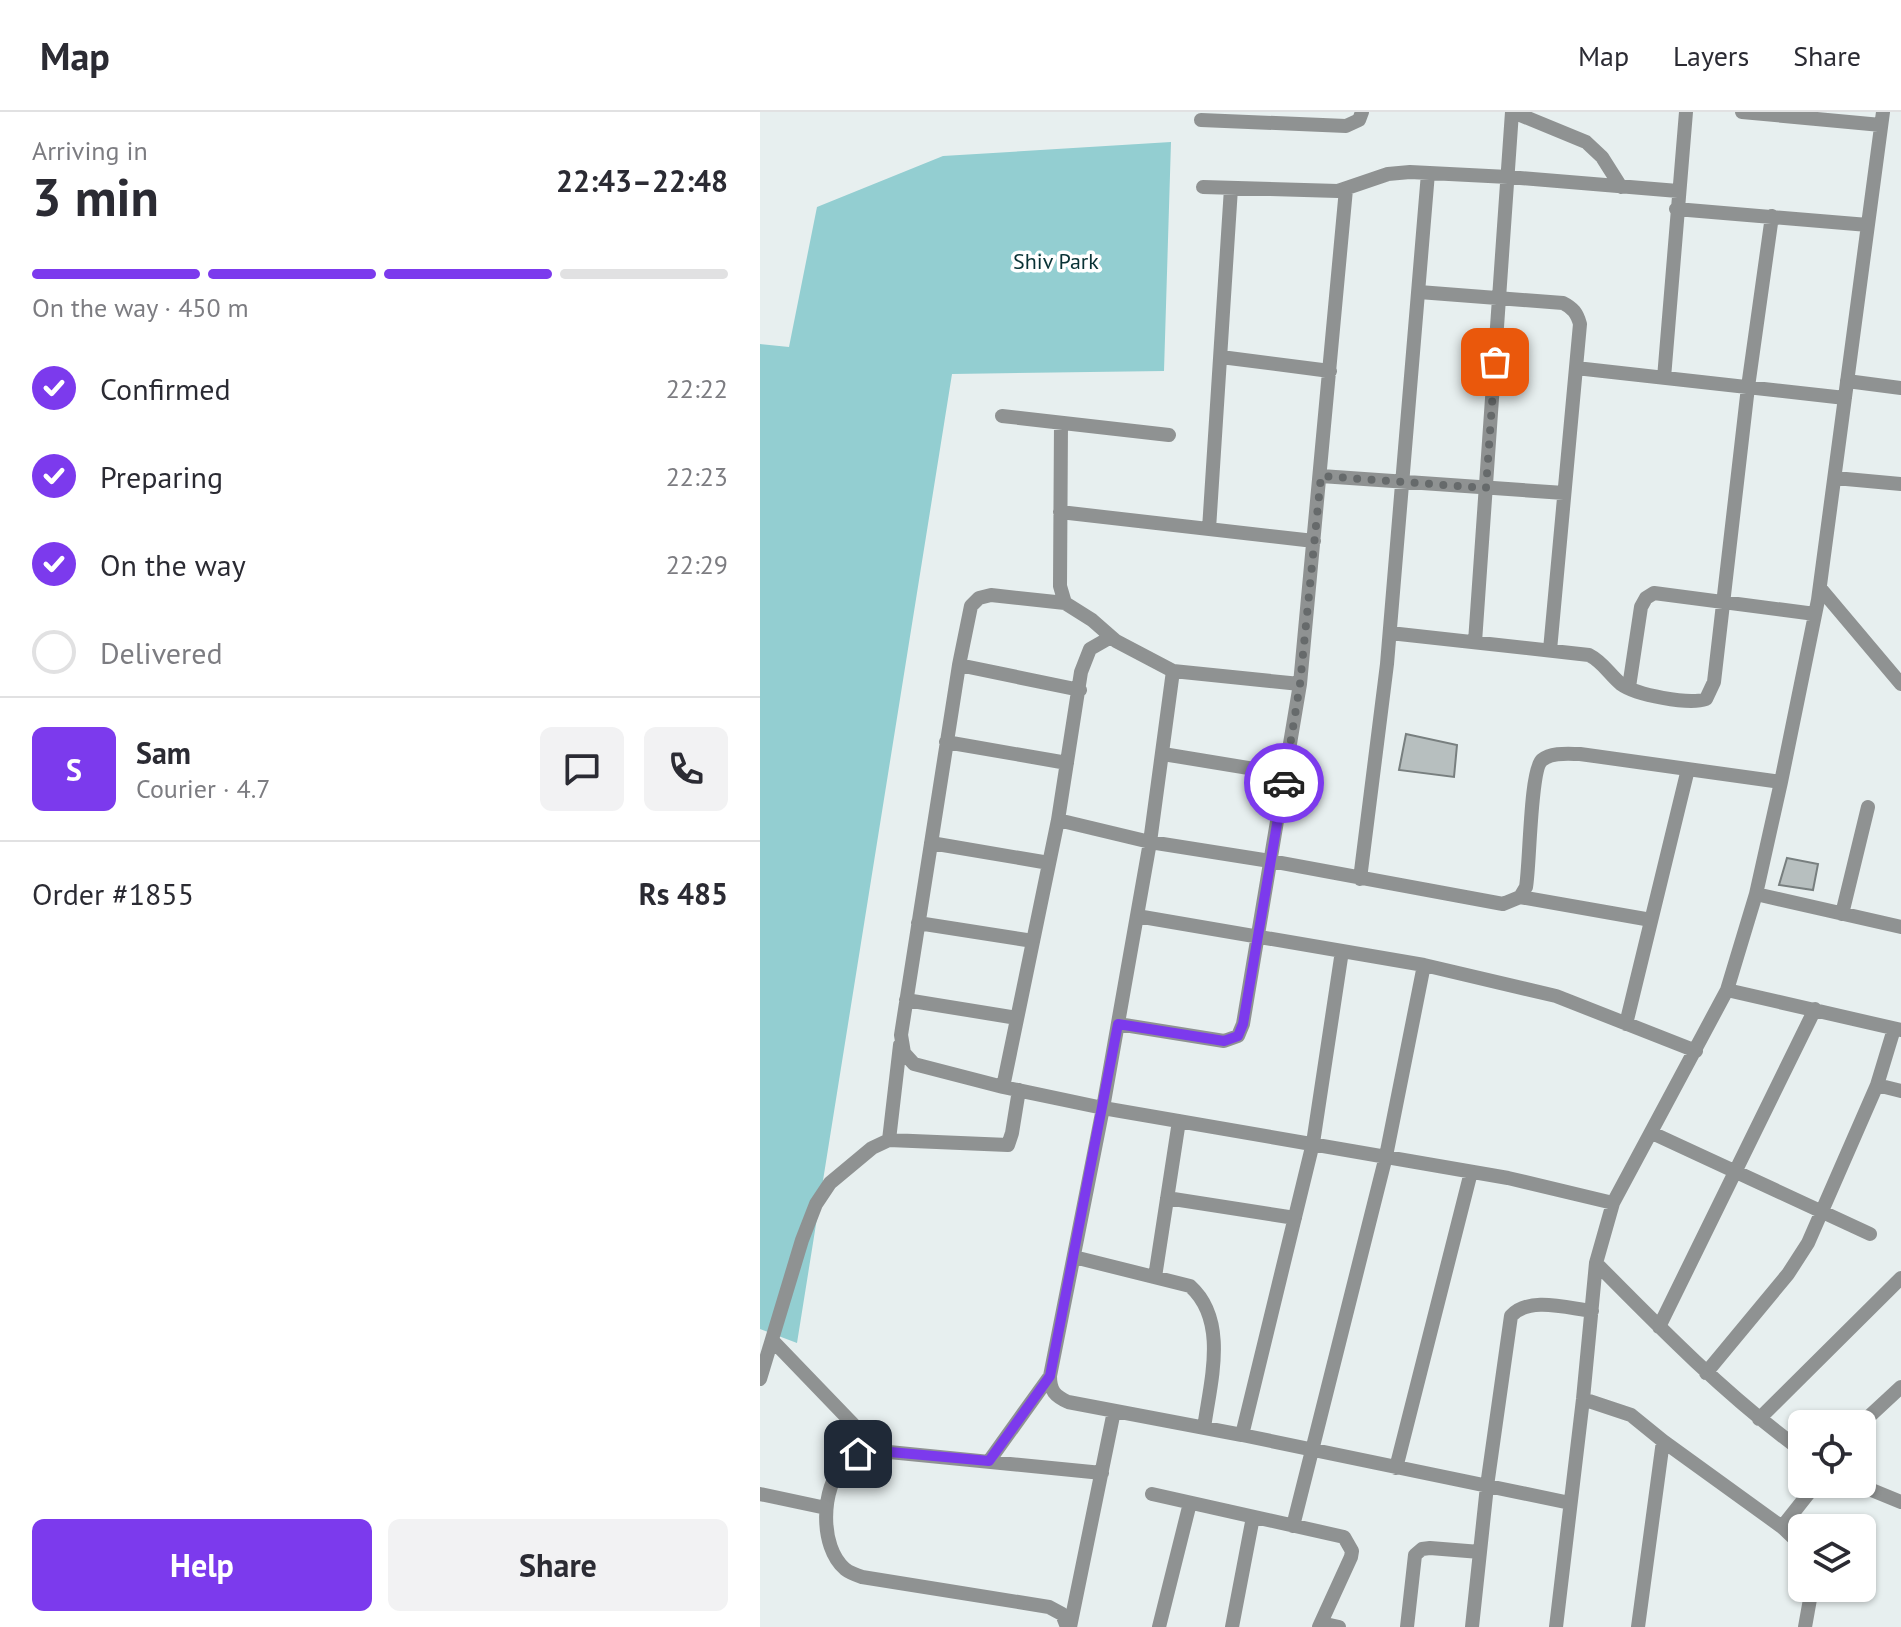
<!DOCTYPE html>
<meta charset="utf-8">
<style>
:root{--surface:#fff;--page:#f2f2f3;--text:#2b2b33;--muted:#7c7c81;--line:#e1e1e2;--accent:#7c3aed}
body{margin:0;font-family:"PT Sans",sans-serif;background:var(--page);color:var(--text);height:100vh;display:flex;flex-direction:column;font-size:30px;white-space:nowrap}
*{box-sizing:border-box;margin:0}
p{font-size:26px;color:var(--muted)}
.icon{flex:none;width:44px;height:44px;fill:none;stroke:currentColor;stroke-width:2;stroke-linecap:round;stroke-linejoin:round}
.map{position:relative;flex:1;overflow:hidden}
.sheet{display:flex;flex-direction:column;background:var(--surface);width:760px}
.sheet>*{flex:none}
.tools{position:absolute;left:1028px;top:1298px;display:grid;gap:16px}
.tools a{display:grid;place-items:center;width:88px;height:88px;border-radius:12px;background:var(--surface);box-shadow:0 2px 6px #0004;font-size:40px}
.pin{position:absolute;display:grid;place-items:center;width:68px;height:68px;color:#fff;margin:-34px;border-radius:16px;box-shadow:0 4px 12px #0006}
.courier{position:absolute;display:grid;place-items:center;width:80px;height:80px;margin:-40px;border:6px solid #7c3aed;border-radius:50%;background:#fff;color:#222;box-shadow:0 2px 10px #0007}
.headline em{font-style:normal;font-weight:700}
.headline div{display:flex;flex-direction:column-reverse}
.headline{display:flex;align-items:center;justify-content:space-between;height:136px;padding:0 32px}
h1{font-size:52px;font-weight:700;line-height:60px}
.bar{display:grid;grid-template-columns:repeat(4,1fr);gap:12px 8px;align-content:center;height:96px;padding:0 32px}
.bar i{height:10px;border-radius:6px;background:var(--line)}
.bar .selected{background:var(--accent)}
.bar p{grid-column:span 4}
.line{display:flex;align-items:center;gap:20px;padding:0 32px;border-top:2px solid var(--line)}
.line div{flex:1}
.round{display:grid;place-items:center;flex:none;width:84px;height:84px;border-radius:12px;background:var(--page)}
ol{padding:0 32px;list-style:none}
li{display:flex;align-items:center;gap:24px;height:88px}
li p{margin-inline-start:auto}
li .icon{padding:8px;border-radius:50%;background:var(--accent);color:#fff;stroke-width:4}
li:last-child{color:var(--muted)}
li i{width:44px;height:44px;border:4px solid var(--line);border-radius:50%}
.button{display:flex;gap:16px;margin-top:auto;padding:16px 32px}
.button a{flex:1;height:92px;border-radius:12px;background:var(--accent);color:#fff;font-size:32px;font-weight:700;line-height:92px;text-align:center}
.button a+a{background:var(--page);color:var(--text)}
header{display:flex;align-items:center;gap:48px;box-sizing:border-box;height:112px;padding:0 40px;background:var(--surface);border-bottom:2px solid var(--line)}
header strong{font-size:38px}
nav{display:flex;gap:44px;margin-inline-start:auto;font-size:28px}
main{display:flex;flex:1;min-height:0}
.map>svg:first-child{display:block}
.green{fill:#93ced1}
.building{fill:#b7bfbf;stroke:#787f7f;stroke-width:2}
.lines{fill:none;stroke-linecap:round;stroke-linejoin:round}
.minor{stroke:#8f9292;stroke-width:14}
.done{stroke:#666a6b;stroke-width:8;stroke-dasharray:0 14.4}
.route{stroke:#7c3aed;stroke-width:10}
.labels{text-anchor:middle;dominant-baseline:central;stroke-width:7;stroke-linejoin:round;paint-order:stroke}
.park-label{font-size:22px;fill:#083235;stroke:#fff}
</style>
<header>
<strong>Map</strong>
<nav><a>Map</a><a>Layers</a><a>Share</a></nav>
</header>
<main>
<section class="sheet">
<div class="headline"><div><h1>3 min</h1><p>Arriving in</p></div><em>22:43–22:48</em></div>
<div class="bar"><i class="selected"></i><i class="selected"></i><i class="selected"></i><i></i><p>On the way · 450 m</p></div>
<ol>
<li><svg class="icon" aria-label="check" viewBox="0 0 24 24"><path d="M5 12l5 5 9-10"/></svg>Confirmed<p>22:22</p></li>
<li><svg class="icon" aria-label="check" viewBox="0 0 24 24"><path d="M5 12l5 5 9-10"/></svg>Preparing<p>22:23</p></li>
<li><svg class="icon" aria-label="check" viewBox="0 0 24 24"><path d="M5 12l5 5 9-10"/></svg>On the way<p>22:29</p></li>
<li><i></i>Delivered</li>
</ol>
<div class="line" style="height:144px"><b class="round" style="background:var(--accent);color:#fff">S</b><div><b>Sam</b><p>Courier · 4.7</p></div><a class="round"><svg class="icon" aria-label="chat" viewBox="0 0 24 24"><path d="M4 5h16v11H9l-5 4z"/></svg></a><a class="round"><svg class="icon" aria-label="phone" viewBox="0 0 24 24"><path d="M5 4h4l2 5-3 2q2 4 5 5l2-3 5 2v4C11 20 4 13 5 4z"/></svg></a></div>
<div class="line" style="height:104px"><div>Order #1855</div><b>Rs 485</b></div>
<div class="button"><a>Help</a><a>Share</a></div>
</section>
<div class="map">
<svg width="1141" height="1515" viewBox="0 0 1141 1515">
<rect width="100%" height="100%" fill="#e7efef"/>
<path class="green" d="M411,30l-7,229 -212,3 -155,969 -37,-14v-985l29,3 28,-140 126,-51z"/>
<path class="building" d="M646,622l51,11 -3,32 -55,-7z
M1027,746l31,6 -5,26 -34,-5z"/>
<g class="lines">
<path class="minor" d="M753,0l73,30 16,15 19,30
M982,0l139,13
M441,8l145,6 13,-6 3,-8
M443,75l135,4 50,-17 22,-2 98,5 170,14
M916,97l192,16
M659,180l144,11c10,5 14,10 17,21l-30,326
M461,245l109,14
M816,256l269,30
M904,266l22,-266
M1087,269l54,7
M242,304l167,19
M301,311l-1,163 5,17 27,17 24,21 57,30 127,13
M561,364l243,17
M1075,366l66,6
M300,400l254,29
M449,417l22,-341
M1060,476l81,96
M305,491l-74,-8 -12,3 -8,8 -12,59 -58,370 3,18 10,11 89,23 100,21 47,-266 23,-171
M630,521l199,22c14,7 20,19 32,29 15,11 68,21 85,15l8,-17 34,-295 24,-171
M715,530l37,-530
M199,553l121,25
M869,575l12,-80 5,-9 8,-5 161,21
M186,630l121,21
M403,642l122,20
M298,708l92,22 120,19 233,43 17,-7 6,-10c4,-22 4,-117 16,-127 10,-8 27,-6 38,-6l201,28
M171,731l118,20
M600,767l27,-215 41,-491
M996,782l145,33
M760,785l131,23
M1082,802l26,-107
M377,804l287,49 132,31 140,55
M158,811l115,18
M582,839l-29,192 -71,292 328,68
M967,878l174,40
M146,888l111,18
M358,912l106,17 14,-5 5,-12 57,-340 46,-495
M866,912l62,-255
M1117,973l24,6
M243,975l55,-267 23,-148 9,-23 21,-12
M892,1021l218,101
M129,1028l11,-95
M407,1086l128,20
M314,1145l116,29c39,35 20,97 14,142
M836,1151c67,68 130,132 206,188
M395,1165l24,-156
M899,1215l156,-318
M13,1229l106,110
M946,1261l82,-99 20,-31 69,-158 17,-56
M0,1267l42,-139 14,-36 14,-21 42,-35 17,-8 119,5 4,-12 7,-43
M823,1287l48,16 32,26 119,86 20,19
M999,1307l142,-141
M1101,1312l40,-37
M482,1323l-174,-33c-13,-6 -18,-11 -18,-26l53,-268 405,70 105,25
M229,1349l61,-85
M636,1356l75,-296
M1097,1372l44,18
M0,1382l66,14
M392,1382l192,43 8,14 -1,6 -32,70
M533,1414l93,-370 38,-191
M1022,1415l34,-43
M561,1511l18,4
M307,1515l-5,-13 -13,-7 -187,-30c-6,-2 -12,-4 -17,-8 -26,-22 -24,-82 -1,-105 10,-10 22,-11 35,-13l223,22
M310,1515l44,-216
M399,1515l31,-124
M472,1515l21,-110
M647,1515l8,-72 7,-6 8,-1 50,4
M712,1515l15,-141 24,-170c18,-20 56,-8 81,-5
M796,1515l27,-228 13,-136 17,-60 114,-213 29,-96 25,-112 37,-182 65,-488
M878,1515l25,-186
M1045,1515l7,-39"/>
</g>
<g class="lines">
<path class="done" d="M524,671l16,-99 21,-208 165,12 9,-126"/>
<path class="route" d="M98,1342l21,-3 110,10 61,-85 68,-352 106,17 14,-5 5,-12 41,-241"/>
</g>
<g class="labels">
<g class="park-label">
<text x="296" y="149">Shiv Park</text>
</g>
</g>
</svg>
<div class="tools">
<a><svg class="icon" aria-label="locate" viewBox="0 0 24 24"><circle cx="12" cy="12" r="6"/><path d="M12 2v4M12 18v4M2 12h4M18 12h4"/></svg></a>
<a><svg class="icon" aria-label="layers" viewBox="0 0 24 24"><path d="M12 4l9 5-9 5-9-5zM3 14l9 5 9-5"/></svg></a>
</div>
<div class="pin" style="left:735px;top:250px;background:#ea580c"><svg class="icon" aria-label="bag" viewBox="0 0 24 24"><path d="M5 8h14l-1 12H6zM9 8a3 3 0 0 1 6 0"/></svg></div>
<div class="pin" style="left:98px;top:1342px;background:#1f2937"><svg class="icon" aria-label="home" viewBox="0 0 24 24"><path d="M3 11l9-7 9 7M6 9v11h12V9"/></svg></div>
<div class="courier" style="left:524px;top:671px"><svg class="icon" aria-label="car" viewBox="0 0 24 24"><path d="M5 17H2v-5l4-1 3-4h7l3 4 3 1v5h-3M9 17h6M6 11h13"/><circle cx="7" cy="17" r="2"/><circle cx="17" cy="17" r="2"/></svg></div>
</div>
</main>
